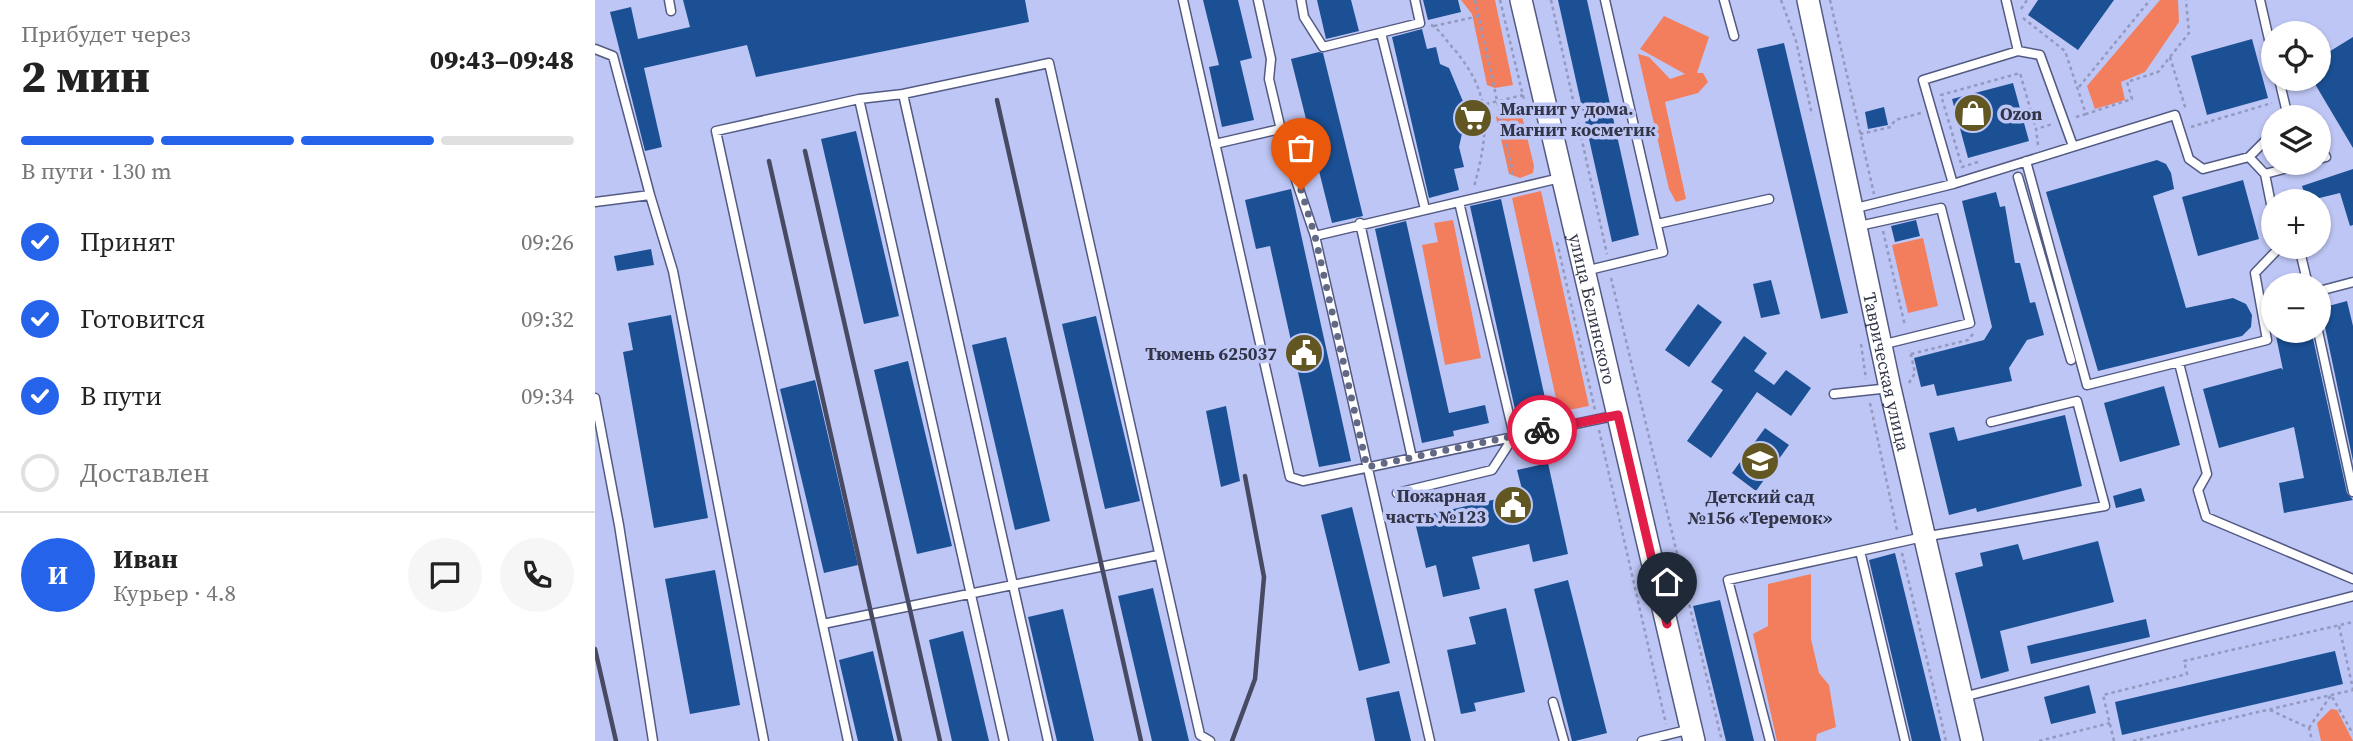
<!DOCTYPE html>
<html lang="ru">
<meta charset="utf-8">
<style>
:root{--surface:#fff;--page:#f6f6f6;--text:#222;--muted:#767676;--line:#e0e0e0;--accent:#2563eb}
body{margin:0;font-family:"Source Serif 4",serif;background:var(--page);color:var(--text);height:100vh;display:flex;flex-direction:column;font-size:26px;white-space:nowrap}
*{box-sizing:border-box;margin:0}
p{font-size:23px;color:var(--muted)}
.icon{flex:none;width:38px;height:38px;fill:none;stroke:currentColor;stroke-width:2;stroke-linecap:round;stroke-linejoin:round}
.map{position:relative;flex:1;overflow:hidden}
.details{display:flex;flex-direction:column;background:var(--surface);width:595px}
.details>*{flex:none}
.buttons{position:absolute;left:1666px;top:21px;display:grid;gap:14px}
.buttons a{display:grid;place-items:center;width:70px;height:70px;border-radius:50%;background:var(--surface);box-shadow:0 2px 5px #0004;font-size:35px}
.pin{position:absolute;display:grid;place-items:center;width:60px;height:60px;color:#fff;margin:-72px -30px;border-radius:50% 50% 50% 0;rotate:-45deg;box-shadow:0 0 7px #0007}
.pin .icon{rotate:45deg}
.courier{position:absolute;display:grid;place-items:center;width:70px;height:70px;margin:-35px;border:5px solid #e11d48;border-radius:50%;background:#fff;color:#222;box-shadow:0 2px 9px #0007}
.overview em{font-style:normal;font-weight:800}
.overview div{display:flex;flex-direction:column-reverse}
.overview{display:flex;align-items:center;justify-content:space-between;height:119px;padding:0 21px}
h1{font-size:46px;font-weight:800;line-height:52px}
.bar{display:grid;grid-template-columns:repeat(4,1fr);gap:10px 7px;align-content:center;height:84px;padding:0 21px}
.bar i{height:9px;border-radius:5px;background:var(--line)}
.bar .active{background:var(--accent)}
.bar p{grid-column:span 4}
.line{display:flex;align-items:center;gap:18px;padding:0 21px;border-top:2px solid var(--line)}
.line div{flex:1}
.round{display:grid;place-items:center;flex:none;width:74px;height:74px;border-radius:37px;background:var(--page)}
ol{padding:0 21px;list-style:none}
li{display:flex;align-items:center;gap:21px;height:77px}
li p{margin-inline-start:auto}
li .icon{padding:7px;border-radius:50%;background:var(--accent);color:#fff;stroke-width:4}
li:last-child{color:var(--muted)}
li i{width:38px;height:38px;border:4px solid var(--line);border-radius:50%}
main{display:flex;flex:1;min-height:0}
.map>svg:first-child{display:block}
.green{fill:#f27e5d}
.building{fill:#1b5095}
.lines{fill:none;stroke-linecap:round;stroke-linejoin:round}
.lane-casing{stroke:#535a83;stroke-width:11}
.secondary-casing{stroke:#535a83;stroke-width:24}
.path{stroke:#9399bf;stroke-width:2.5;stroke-dasharray:3.5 3.5;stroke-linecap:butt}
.lane{stroke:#fff;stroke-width:8}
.secondary{stroke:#fff;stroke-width:21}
.rail{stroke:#474a62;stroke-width:4.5}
.done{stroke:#636885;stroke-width:7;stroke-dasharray:0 12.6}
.route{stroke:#e11d48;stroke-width:9}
.labels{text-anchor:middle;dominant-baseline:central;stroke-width:7;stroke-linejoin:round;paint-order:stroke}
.poi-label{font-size:18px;font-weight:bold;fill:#323548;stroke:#bec6f5;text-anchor:start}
.street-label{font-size:18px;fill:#323548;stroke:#bec6f5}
</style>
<main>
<section class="details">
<div class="overview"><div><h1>2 мин</h1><p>Прибудет через</p></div><em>09:43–09:48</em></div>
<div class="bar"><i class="active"></i><i class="active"></i><i class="active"></i><i></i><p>В пути · 130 m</p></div>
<ol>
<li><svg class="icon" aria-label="check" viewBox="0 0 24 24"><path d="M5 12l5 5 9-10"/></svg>Принят<p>09:26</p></li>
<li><svg class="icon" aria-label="check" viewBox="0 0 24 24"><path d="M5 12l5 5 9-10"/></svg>Готовится<p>09:32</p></li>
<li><svg class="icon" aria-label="check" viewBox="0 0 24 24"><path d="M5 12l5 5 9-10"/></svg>В пути<p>09:34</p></li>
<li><i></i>Доставлен</li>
</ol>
<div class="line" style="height:126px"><b class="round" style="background:var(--accent);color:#fff">И</b><div><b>Иван</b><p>Курьер · 4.8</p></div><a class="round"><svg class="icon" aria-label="chat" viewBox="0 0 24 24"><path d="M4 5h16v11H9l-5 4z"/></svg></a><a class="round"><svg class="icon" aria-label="phone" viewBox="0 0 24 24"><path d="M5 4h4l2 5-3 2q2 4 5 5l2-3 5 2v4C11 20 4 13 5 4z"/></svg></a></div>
</section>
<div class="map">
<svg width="1758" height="741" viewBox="0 0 1758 741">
<rect width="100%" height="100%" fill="#bec6f5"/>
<path class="green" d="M866,0h34l18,85 -18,3 -8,-3 -15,-71z
M1565,0h18l1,22 -34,50 -24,10 4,18 -30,9 -8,-23z
M1069,16l45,21 -12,36h6l5,9 -10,11 -33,9 21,97 -10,3 -7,-13 -31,-135 11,3 21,22 15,-5 -45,-25z
M920,107l6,5 13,54 -1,7 -13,5 -11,-4 -13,-57 5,-6z
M946,191l48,215 -30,6 -47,-214z
M858,220l28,138 -36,7 -23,-120 16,-3 -4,-19z
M1328,238l15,68 -30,7 -16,-68z
M1216,574v65l8,34 10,12 7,42 -19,7 -1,7h-39l-24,-107 15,-8v-42z
M1736,709l6,1 16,31h-32l-4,-18z"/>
<path class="building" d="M88,0h342l4,22 -273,55 -9,-32 -103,23 18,79 -17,4 -35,-139 21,-5 7,32 52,-12z
M608,0h35l14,58 -12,3 14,59 -32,7 -13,-60 10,-2z
M722,0h34l8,31 -33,8z
M828,0h35l3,12 -33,8z
M963,0h29l52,235 -27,7z
M1443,0h76l-36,50 -50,-35z
M827,29l5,20 9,-2 4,17 9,4 18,43 -8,36 5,20 -10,2 5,21 -30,8 -37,-161z
M1758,37v111l-41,-69h7v-21z
M1657,39l16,59 -61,17 -16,-59z
M1189,43l64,270 -27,6 -64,-270z
M724,52l4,1 40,163 -31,7 -41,-164z
M1418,83l16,58 -61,17 -16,-59z
M1289,107l4,18 -20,4 -3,-17z
M261,131l43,185 -35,8 -43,-185z
M1562,160l9,4 5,9 3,16 -21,7 33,112 47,-10 13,6 6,11 -1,12 -9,9 -144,35 -52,-179z
M1758,169v56l-3,1 -10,-33 -33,8 -5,-15z
M1648,180l16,59 -61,17 -16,-59z
M696,189l60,272 -32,6 -49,-221 -14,3 -11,-49z
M1401,192l4,15 5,-1 10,57h5l10,40 5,-1 9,33 -17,5 -18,28 3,13 -75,15 -3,-12 -13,3 -7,-29 70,-18 8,-13 -30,-126z
M906,199l48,217 -31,7 -48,-217z
M1321,220l4,16 -25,6 -4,-16z
M811,221l43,192 36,-8 4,18 -36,8 1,5 -32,7 -47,-214z
M56,249l3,16 -37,6 -3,-15z
M1176,280l9,34 -19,4 -8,-34z
M1752,301l6,25v135l-32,-153z
M1103,304l24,18 -33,45 -24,-17z
M76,315l37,203 -54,10 -31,-176 10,-2 -5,-27z
M501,316l44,185 -35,8 -43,-185z
M1680,331l37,3 35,159 6,7 -69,13 -5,-30 25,-5 -10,-51 -75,21 -16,-59 78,-21 2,2z
M1149,336l23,17 -13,18 20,14 12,-15 25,18 -20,28 -34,-24 -46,66 -24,-17 36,-51 -12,-8z
M411,337l44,184 -35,9 -43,-185z
M313,361l44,185 -35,8 -43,-184z
M220,380l43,185 -34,8 -44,-184z
M1569,386l16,59 -60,17 -16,-59z
M631,406l14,75 -19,6 -15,-76z
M1470,415l17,71 -105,26 -1,-4 -27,7 -20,-82 25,-6 4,14z
M1170,428l24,17 -33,46 -24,-18z
M953,463l20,91 -35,8 -4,-18 -57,13 8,32 -37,8 -7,-32 -10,3 -12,-50 109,-25 -6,-23z
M1546,488l4,13 -29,7 -3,-12z
M757,507l38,156 -31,8 -38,-156z
M1503,541l16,61 -114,29 9,40 -28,8 -26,-106 28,-7 -3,-13 38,-9 5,16z
M1300,553l46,188h-29l-43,-181z
M120,570l25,135 -50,9 -25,-135z
M973,580l39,153 -32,8h-3l-38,-152z
M558,588l36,153h-37l-34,-145z
M1125,600l34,141h-28l-33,-135z
M911,608l19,84 -51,11 2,8 -15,3 -14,-64 29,-6 -7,-27z
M468,609l31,132h-37l-29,-124z
M1551,619l4,18 -119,27 -4,-18z
M368,631l26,110h-37l-23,-101z
M278,651l21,90h-36l-19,-81z
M1740,651l8,33 -221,51 -7,-33z
M1494,685l7,28 -45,11 -7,-27z
M804,691l12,50h-36l-9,-43z"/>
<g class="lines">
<defs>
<path id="lane" d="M74,0l2,11
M588,0l107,477 13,4 315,-66
M663,0l13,59 -2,20 17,72 29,85 115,505
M706,0l3,17 19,30 97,-24 -5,-23
M1129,0l10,36
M1665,0l13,57
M786,33l44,176
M0,49l18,7 37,139 -55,7
M1423,51l22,4 33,91
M1684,79l9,38
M264,99l44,-5
M620,144l65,-15
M1724,145l7,12 -7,2
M1654,157l24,-24
M1431,161l61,224 180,-45 -12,-67 25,-26
M1670,174l8,40
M1423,177l53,183
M1358,184l222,-69 14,44 14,10 46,-12 16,17 41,-11
M55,195l23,76 91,470
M1692,196l1,5
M1257,209l101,-25 -30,-104 95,-29 -12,-51
M765,223l52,235
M1062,224l112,-25
M1264,226l82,-18 29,115 -89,22
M720,236l245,-58
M1704,247l9,38
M990,271l78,-19 -58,-252
M1724,291l34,-9
M1723,331l35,161
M1584,363l28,111 -9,16 8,27 147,62
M1239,394l56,-6
M0,398l24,127 34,216
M802,493l95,-23 22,-34 -55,-234
M228,624l335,-69
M1368,697l390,-101
M958,702l11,39
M253,741l-132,-610 143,-32 145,642
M453,741l-145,-647 146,-31 151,672 10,6
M1047,741l49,-12
M1175,741l-42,-161 132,-29
M1310,741l-45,-190 63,-14 182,-31 -28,-105 -86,21"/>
<g id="secondary">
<path id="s1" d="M926,0l173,741"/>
<path id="s2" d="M1213,0l82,388 82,353"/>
</g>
</defs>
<use href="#lane" class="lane-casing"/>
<use href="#secondary" class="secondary-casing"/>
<path class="path" d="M880,0l39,178
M905,0l24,100
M956,0l56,254
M1186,0l15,41 16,74
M1235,0l44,194
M1426,9l6,-9
M1428,18l42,33 21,63 46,-15 -5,-17 31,-10 31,-39 -3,-33
M836,25c9,4 15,16 22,23 40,46 36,83 21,139
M839,26l45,-10
M1575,57l16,53
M1484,87l71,-87
M891,104l37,-9
M1481,117l10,-3
M1596,127l81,-24
M1265,134l31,-7 4,-7 26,-7
M1443,145l-2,-16 17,-5
M1383,162l-16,5 -21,-72 79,-22 16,56
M1288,231l22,95
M962,242l38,168
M1016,278l111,463
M1266,344l5,35
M1316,354l57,-14 5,-6
M1314,383l6,-10 -5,-23
M1275,403l27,127
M1004,430l67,294
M1307,553l44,188
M1744,626l14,63
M1675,710l39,18 3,13
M1714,728l22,-33 22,39
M1444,741l71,-18
M1519,741l-11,-46 84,-21 -3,-13 169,-39
M1538,741l220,-51"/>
<use href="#lane" class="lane"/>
<use href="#secondary" class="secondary"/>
<path class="rail" d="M402,100l144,641
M210,151l135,590
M174,161l131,580
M0,649l21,92
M637,741l23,-62 9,-102 -19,-101"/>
</g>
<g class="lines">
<path class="done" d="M706,190l14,46 52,231 175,-37"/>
<path class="route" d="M947,430l76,-15 49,209"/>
</g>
<defs>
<symbol id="shop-disc" viewBox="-11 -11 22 22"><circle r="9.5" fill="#625723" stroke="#bec6f5"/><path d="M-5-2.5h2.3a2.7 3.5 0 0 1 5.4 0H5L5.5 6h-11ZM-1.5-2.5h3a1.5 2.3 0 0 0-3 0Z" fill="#fff"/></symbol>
<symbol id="supermarket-disc" viewBox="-11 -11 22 22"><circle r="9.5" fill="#625723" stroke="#bec6f5"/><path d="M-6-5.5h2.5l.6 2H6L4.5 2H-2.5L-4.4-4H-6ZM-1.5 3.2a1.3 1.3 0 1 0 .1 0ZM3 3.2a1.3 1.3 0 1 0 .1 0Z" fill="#fff"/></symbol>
<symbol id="civic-disc" viewBox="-11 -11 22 22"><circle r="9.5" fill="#625723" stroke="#bec6f5"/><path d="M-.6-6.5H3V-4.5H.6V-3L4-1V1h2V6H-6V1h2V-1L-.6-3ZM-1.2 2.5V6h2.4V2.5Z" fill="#fff"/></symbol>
<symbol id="school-disc" viewBox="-11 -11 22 22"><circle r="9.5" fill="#625723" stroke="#bec6f5"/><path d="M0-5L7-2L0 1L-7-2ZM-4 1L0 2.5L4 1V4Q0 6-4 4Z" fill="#fff"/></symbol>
</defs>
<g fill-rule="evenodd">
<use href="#shop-disc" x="1356" y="91" width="44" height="44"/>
<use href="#supermarket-disc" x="856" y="96" width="44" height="44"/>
<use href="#civic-disc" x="687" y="331" width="44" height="44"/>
<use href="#school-disc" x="1143" y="439" width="44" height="44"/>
<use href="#civic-disc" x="896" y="483" width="44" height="44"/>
</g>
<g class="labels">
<g class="poi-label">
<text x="905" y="108">Магнит у дома.<tspan x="905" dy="21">Магнит косметик</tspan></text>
<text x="1405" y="113">Ozon</text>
<text x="682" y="353" text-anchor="end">Тюмень 625037</text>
<text x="891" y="495" text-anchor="end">Пожарная<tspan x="891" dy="21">часть №123</tspan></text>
<text x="1165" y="496" text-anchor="middle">Детский сад<tspan x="1165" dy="21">№156 «Теремок»</tspan></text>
</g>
<g class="street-label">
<text stroke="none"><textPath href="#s1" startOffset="317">улица Белинского</textPath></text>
<text stroke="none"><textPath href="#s2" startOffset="380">Таврическая улица</textPath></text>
</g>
</g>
</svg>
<div class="buttons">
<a><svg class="icon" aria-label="locate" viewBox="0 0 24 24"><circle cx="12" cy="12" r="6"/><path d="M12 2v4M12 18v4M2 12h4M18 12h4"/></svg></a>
<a><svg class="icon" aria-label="layers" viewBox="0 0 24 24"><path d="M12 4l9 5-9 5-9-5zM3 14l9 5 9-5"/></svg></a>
<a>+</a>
<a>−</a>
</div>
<div class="pin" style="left:706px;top:190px;background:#ea580c"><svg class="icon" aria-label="bag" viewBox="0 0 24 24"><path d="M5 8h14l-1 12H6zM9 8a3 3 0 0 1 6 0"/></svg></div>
<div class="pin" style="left:1072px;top:624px;background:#1f2937"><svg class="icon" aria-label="home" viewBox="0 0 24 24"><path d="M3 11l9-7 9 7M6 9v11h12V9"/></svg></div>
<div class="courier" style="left:947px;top:430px"><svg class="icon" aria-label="bike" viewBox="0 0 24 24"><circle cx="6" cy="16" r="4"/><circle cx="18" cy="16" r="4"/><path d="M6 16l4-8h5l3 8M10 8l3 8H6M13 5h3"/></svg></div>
</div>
</main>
